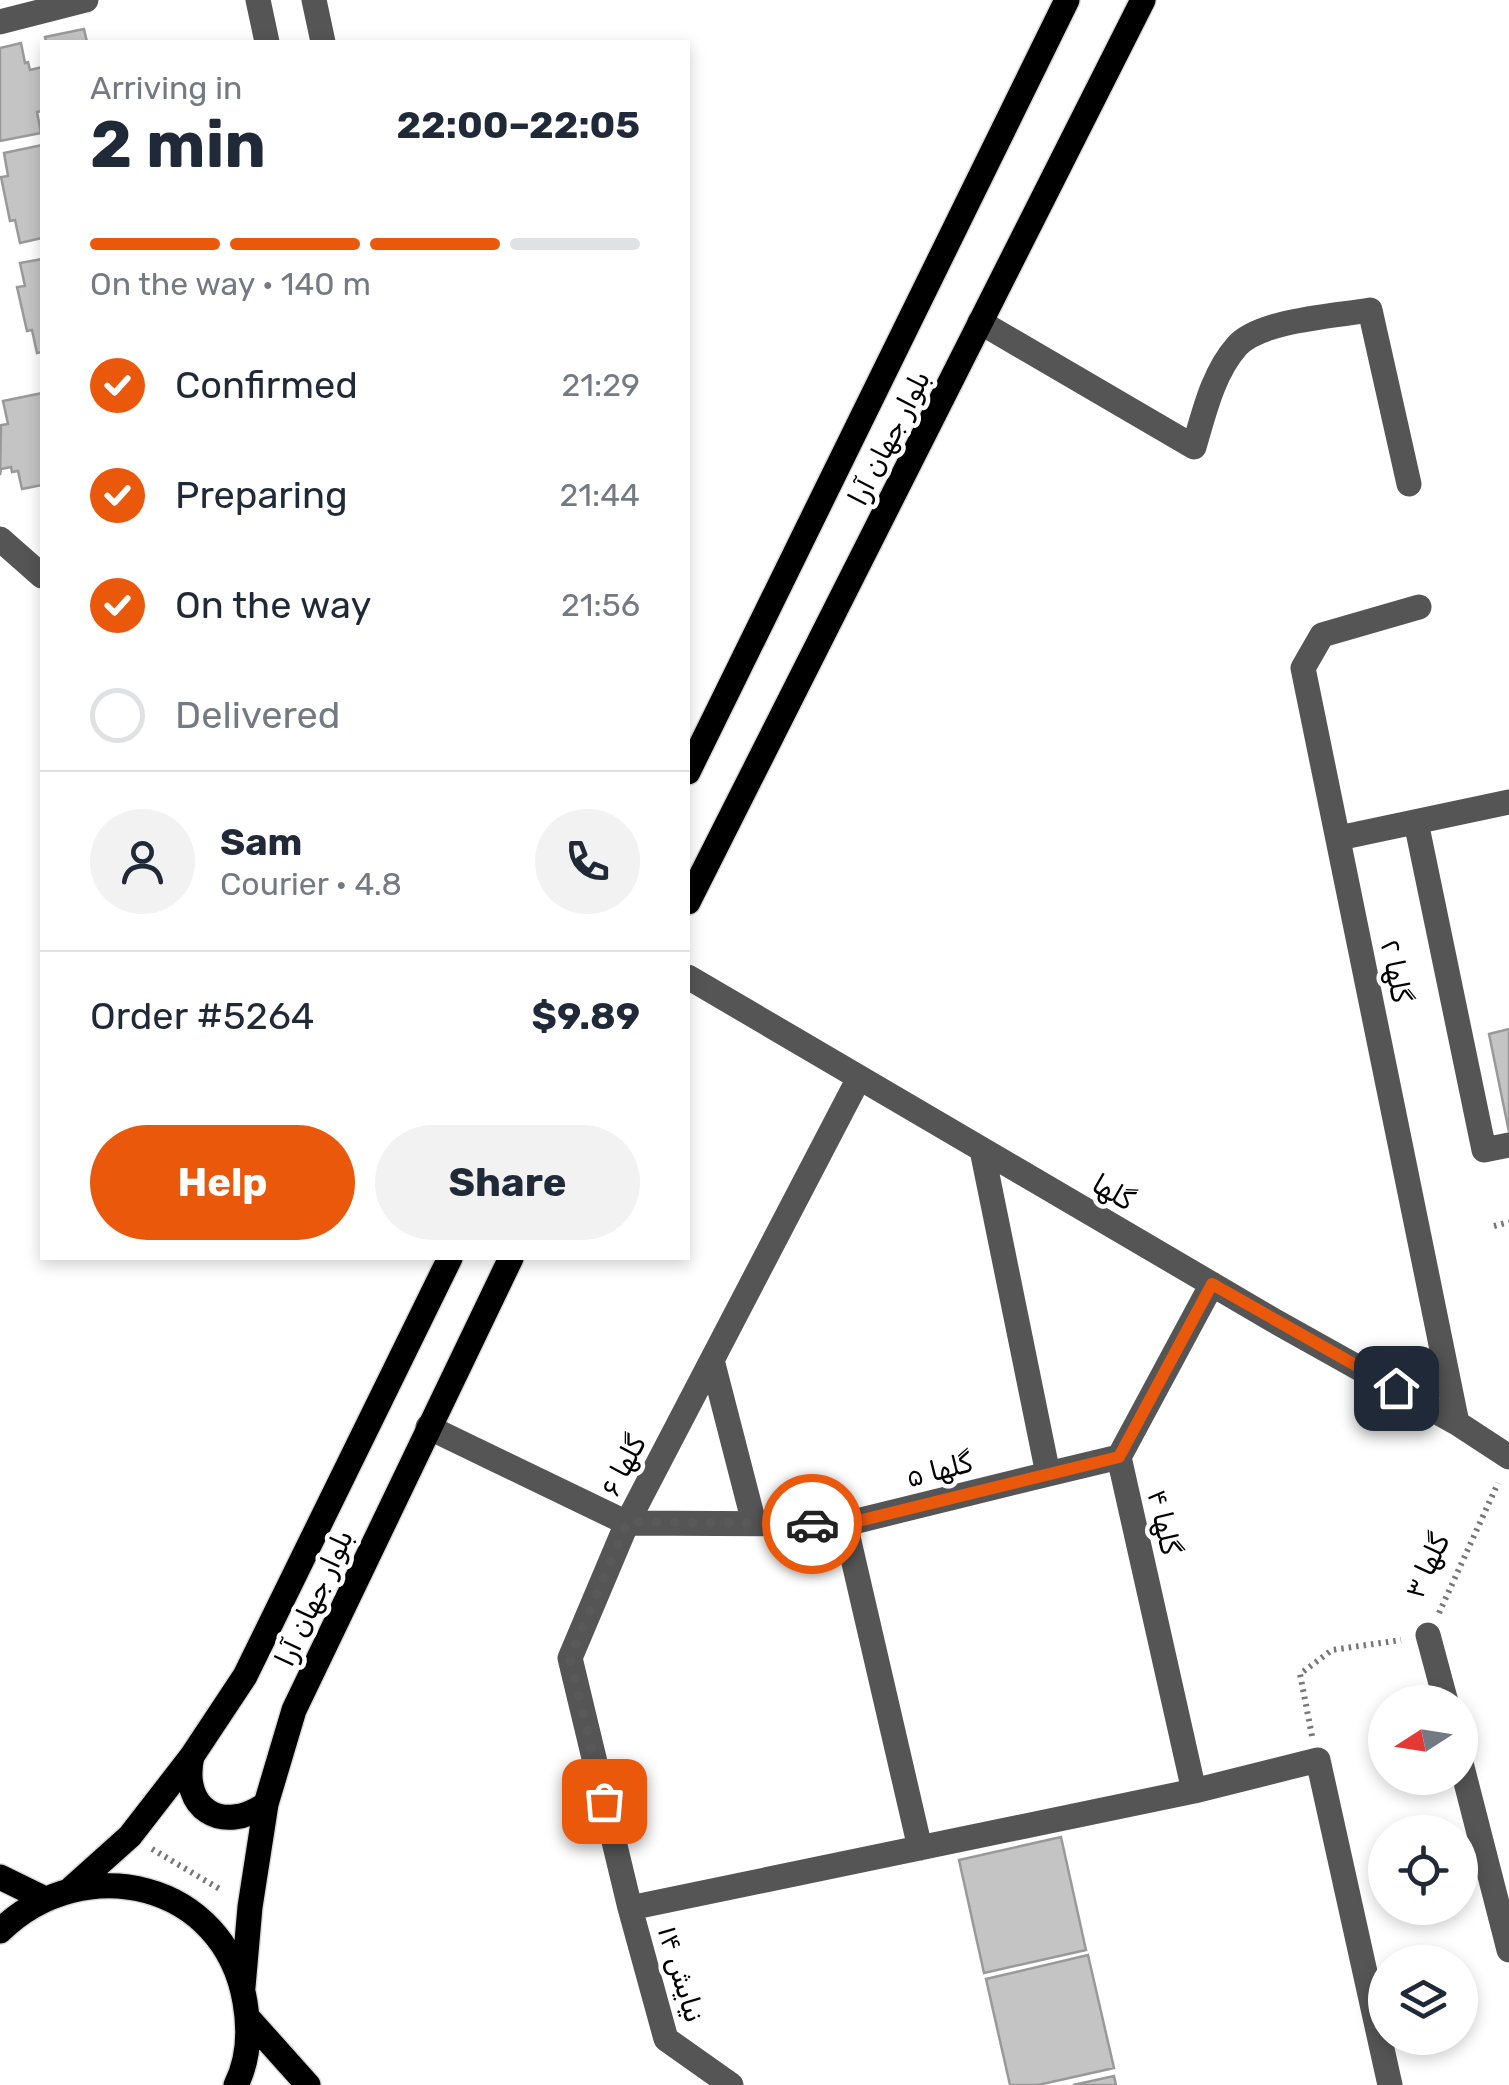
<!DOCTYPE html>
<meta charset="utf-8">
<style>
:root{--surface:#fff;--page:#f2f2f3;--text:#1f2937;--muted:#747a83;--line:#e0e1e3;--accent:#ea580c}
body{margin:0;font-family:Rubik,"Noto Naskh Arabic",sans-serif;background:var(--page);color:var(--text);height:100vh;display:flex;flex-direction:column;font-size:38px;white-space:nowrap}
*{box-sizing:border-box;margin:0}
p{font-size:32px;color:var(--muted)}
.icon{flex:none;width:55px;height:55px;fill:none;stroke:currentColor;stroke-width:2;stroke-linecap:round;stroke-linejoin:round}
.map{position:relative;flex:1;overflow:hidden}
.details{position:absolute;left:40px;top:40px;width:650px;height:1220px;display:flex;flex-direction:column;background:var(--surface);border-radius:0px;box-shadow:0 5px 15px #0003}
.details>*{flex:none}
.needle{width:65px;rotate:258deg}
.buttons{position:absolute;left:1368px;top:1685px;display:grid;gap:20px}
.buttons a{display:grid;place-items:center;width:110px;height:110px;border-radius:50%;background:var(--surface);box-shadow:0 5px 15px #0003;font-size:50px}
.pin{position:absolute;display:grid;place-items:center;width:85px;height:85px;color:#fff;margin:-42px;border-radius:20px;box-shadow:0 5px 15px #0006}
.courier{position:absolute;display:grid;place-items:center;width:100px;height:100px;margin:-50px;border:8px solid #ea580c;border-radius:50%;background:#fff;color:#222;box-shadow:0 2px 12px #0007}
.head em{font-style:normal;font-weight:700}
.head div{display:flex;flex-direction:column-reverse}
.head{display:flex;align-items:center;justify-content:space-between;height:170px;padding:0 50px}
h1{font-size:65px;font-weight:700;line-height:75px}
.bar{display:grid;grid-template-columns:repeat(4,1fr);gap:15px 10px;align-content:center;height:120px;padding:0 50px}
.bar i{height:12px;border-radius:8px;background:var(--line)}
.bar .current{background:var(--accent)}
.bar p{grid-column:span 4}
.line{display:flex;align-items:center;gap:25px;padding:0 50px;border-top:2px solid var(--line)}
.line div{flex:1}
.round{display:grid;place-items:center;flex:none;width:105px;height:105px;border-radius:52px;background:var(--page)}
ol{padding:0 50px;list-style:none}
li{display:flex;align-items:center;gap:30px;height:110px}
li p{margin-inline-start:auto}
li .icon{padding:10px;border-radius:50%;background:var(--accent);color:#fff;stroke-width:4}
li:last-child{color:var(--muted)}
li i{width:55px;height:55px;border:5px solid var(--line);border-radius:50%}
.cta{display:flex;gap:20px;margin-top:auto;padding:20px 50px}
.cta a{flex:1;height:115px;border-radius:60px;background:var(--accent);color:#fff;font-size:40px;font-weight:700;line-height:115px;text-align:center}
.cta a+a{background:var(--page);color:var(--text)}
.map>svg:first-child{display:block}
.building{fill:#c4c4c4;stroke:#999;stroke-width:2.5}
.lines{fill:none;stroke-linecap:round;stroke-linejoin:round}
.major-casing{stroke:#dbdbdb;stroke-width:28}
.path{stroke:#777;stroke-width:6;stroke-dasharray:2.5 5;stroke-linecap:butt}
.minor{stroke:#555;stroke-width:25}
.major{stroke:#000;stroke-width:25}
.done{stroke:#595959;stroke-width:10;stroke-dasharray:0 18}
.route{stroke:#ea580c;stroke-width:12}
.labels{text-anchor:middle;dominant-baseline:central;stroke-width:9;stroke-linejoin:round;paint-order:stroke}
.street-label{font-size:28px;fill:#000;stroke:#fff}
</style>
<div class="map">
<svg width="1509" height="2085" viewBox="0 0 1509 2085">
<rect width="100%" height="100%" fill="#fff"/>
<path class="building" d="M84,29l3,13h-41l-1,-5z
M21,43l4,20 3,-1 2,8 12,-3v44l-5,1 4,21 -41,8v-93z
M42,145v93l-22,5 -5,-23 -5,1 -9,-44 7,-1 -4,-23z
M42,259v93l-5,1 -5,-23 -5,1 -10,-44 8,-1 -5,-23z
M42,393v92l-20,4 -4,-18 -6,1 -1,-5 -10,2 -1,6 1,-50 7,-1 -5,-23z
M1509,1029v103l-20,-98z
M1061,1837l25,113 -102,23 -25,-113z
M1088,1955l26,113 -76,17h-28l-24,-106z
M1114,2076l2,9h-43z"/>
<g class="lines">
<defs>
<path id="major" d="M688,772l379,-772
M688,902l455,-902
M192,1756c-12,53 30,79 74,48
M0,1877l43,21
M72,1888l58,-52 62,-80 53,-80 205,-418
M0,1931c84,-82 225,-49 245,71 5,28 4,57 -9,83
M243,1987l7,-80 16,-103 28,-94 217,-452
M248,2018l60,67"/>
</defs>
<use href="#major" class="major-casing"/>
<path class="path" d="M1494,1226l15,-4
M1439,1613l59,-130
M1312,1736l-12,-62 32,-24 69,-10
M152,1849l71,42"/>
<path class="minor" d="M258,0l9,42
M314,0l9,42
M0,22l86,-22
M980,322l214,125c10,-34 19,-74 43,-101 23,-26 98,-30 133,-36l39,174
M0,539l42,37
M1419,607l-97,28 -19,33 154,755
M1416,822l68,328 25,-5
M1339,838l170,-36
M688,977l585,343 184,103 52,34
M712,1360l42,163
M428,1427l199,96 218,1
M1048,1474l71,-17
M1428,1635l18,67
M1460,1759l49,191
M1194,1791l-75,-334 93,-173
M920,1848l-75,-324 203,-50 -66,-324
M630,1908l564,-117 124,-31 72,325
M731,2085l-65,-46 -36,-131 -60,-250 57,-135 232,-445"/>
<use href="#major" class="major"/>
</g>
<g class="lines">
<path class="done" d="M604,1801l-34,-143 57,-136 185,2"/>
<path class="route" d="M812,1524h34l273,-67 93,-173 184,104"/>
</g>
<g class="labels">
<g class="street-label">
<text transform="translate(889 438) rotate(-63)">بلوار جهان آرا</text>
<text transform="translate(1396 971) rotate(79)">گلها ۲</text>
<text transform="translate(1113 1192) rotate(30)">گلها</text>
<text transform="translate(623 1466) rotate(-62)">گلها ۶</text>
<text transform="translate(939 1470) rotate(-14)">گلها ۵</text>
<text transform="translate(1164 1522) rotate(77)">گلها ۴</text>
<text transform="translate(1427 1566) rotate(-65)">گلها ۳</text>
<text transform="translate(314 1598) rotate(-65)">بلوار جهان آرا</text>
<text transform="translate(681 1974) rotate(73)">نیایش ۱۴</text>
</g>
</g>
</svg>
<div class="buttons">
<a><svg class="needle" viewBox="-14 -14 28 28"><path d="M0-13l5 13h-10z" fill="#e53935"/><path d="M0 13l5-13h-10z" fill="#747a83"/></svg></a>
<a><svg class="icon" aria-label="locate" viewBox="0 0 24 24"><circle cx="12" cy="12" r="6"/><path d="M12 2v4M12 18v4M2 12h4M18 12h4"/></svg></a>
<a><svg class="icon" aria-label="layers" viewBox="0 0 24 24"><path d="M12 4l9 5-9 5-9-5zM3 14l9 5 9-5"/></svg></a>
</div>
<div class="pin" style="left:604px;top:1801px;background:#ea580c"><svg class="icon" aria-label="bag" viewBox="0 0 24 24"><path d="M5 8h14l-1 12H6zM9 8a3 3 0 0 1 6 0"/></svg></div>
<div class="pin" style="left:1396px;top:1388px;background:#1f2937"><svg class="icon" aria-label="home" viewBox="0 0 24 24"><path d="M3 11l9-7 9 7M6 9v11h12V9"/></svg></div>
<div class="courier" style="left:812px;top:1524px"><svg class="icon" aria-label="car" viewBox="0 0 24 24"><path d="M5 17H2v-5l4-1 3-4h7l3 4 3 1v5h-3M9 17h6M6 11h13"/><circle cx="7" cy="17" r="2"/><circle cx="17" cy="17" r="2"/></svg></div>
<section class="details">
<div class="head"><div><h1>2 min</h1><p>Arriving in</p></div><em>22:00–22:05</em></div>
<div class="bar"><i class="current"></i><i class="current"></i><i class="current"></i><i></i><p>On the way · 140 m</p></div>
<ol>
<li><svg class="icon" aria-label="check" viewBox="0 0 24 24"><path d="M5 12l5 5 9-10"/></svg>Confirmed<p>21:29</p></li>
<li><svg class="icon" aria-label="check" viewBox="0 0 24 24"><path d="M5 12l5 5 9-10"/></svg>Preparing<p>21:44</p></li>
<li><svg class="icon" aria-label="check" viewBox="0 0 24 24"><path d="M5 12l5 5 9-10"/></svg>On the way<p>21:56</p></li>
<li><i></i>Delivered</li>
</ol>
<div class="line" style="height:180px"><a class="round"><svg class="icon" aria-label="person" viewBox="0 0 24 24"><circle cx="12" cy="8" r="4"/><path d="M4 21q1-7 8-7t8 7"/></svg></a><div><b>Sam</b><p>Courier · 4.8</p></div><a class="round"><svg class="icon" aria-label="phone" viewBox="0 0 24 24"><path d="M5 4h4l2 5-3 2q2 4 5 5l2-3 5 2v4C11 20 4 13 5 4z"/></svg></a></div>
<div class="line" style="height:130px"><div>Order #5264</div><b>$9.89</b></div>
<div class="cta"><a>Help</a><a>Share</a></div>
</section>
</div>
